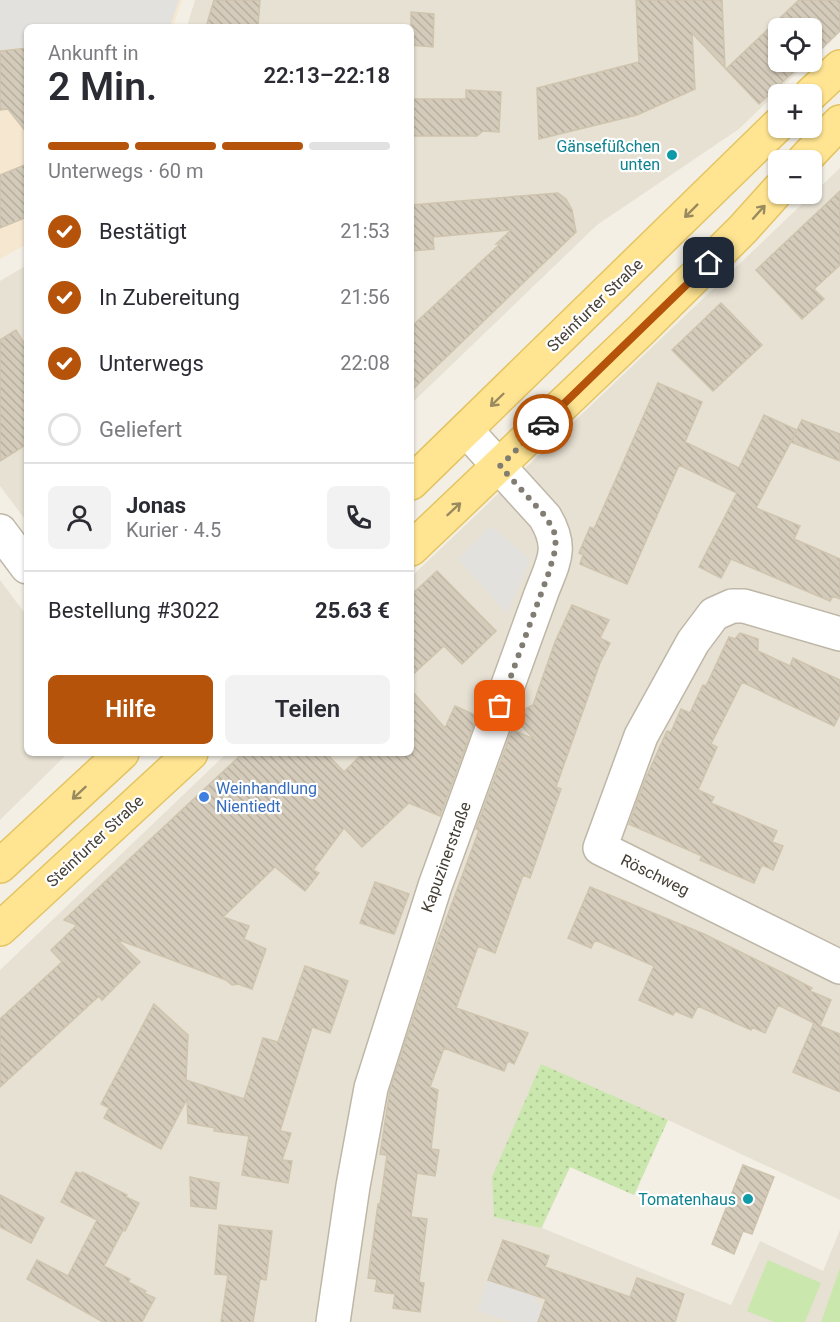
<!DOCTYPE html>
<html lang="de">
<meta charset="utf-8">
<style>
:root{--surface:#fff;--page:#f2f2f3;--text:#2b2b33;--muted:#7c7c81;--line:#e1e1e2;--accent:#b45309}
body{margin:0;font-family:Roboto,sans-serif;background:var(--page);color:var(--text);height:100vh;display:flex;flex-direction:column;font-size:22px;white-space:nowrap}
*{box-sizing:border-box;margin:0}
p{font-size:20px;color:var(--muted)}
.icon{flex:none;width:33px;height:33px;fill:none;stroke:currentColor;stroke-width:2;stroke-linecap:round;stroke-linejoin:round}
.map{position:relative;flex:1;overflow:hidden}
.drawer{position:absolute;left:24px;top:24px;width:390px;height:732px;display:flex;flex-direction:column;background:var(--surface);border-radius:9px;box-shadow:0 2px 4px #0004}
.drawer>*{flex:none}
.fabs{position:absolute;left:768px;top:18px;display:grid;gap:12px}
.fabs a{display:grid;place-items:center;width:54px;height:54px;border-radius:9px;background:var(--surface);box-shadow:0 2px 4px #0004;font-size:30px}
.pin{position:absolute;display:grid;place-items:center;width:51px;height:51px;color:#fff;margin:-26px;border-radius:12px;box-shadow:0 3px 9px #0006}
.courier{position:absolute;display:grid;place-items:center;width:60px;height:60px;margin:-30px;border:4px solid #b45309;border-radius:50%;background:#fff;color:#222;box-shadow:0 2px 8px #0007}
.headline em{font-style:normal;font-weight:600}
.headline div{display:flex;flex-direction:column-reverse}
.headline{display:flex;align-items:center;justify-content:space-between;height:102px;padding:0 24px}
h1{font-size:39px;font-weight:600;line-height:45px}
.bar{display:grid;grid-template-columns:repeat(4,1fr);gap:9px 6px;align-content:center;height:72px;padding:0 24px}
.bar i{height:8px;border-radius:4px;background:var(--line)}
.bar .active{background:var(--accent)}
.bar p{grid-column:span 4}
.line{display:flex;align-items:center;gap:15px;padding:0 24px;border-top:2px solid var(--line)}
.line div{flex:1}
.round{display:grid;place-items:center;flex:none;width:63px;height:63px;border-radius:9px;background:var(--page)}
ol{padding:0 24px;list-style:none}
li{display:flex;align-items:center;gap:18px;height:66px}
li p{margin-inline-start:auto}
li .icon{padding:6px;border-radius:50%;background:var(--accent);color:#fff;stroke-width:4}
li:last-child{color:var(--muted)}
li i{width:33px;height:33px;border:3px solid var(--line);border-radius:50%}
.button{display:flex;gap:12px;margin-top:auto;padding:12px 24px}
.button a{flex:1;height:69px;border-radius:9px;background:var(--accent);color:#fff;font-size:24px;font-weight:600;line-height:69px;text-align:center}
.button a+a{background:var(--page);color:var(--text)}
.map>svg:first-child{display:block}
.residential{fill:#e7e1d3}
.commercial{fill:#f5e7d0}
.grass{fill:url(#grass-dots)}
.garden{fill:#cae7ad}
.parking{fill:#e3e1dd}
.building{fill:url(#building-back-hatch);stroke:#cfc4ae;stroke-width:1.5}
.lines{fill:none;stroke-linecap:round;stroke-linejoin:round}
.minor-casing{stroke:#beb7a8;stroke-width:36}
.major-casing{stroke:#e4c462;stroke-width:36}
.minor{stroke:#fff;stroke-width:33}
.major{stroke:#ffe592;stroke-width:33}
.oneway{stroke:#998a5f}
.done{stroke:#827d73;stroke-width:6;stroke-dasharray:0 10.8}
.route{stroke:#b45309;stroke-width:8}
.culture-dot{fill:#0f9aa8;stroke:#fff;stroke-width:2}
.shop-dot{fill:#3f7fe0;stroke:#fff;stroke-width:2}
.labels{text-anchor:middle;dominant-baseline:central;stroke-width:4.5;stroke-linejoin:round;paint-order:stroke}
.culture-label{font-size:16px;fill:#0d838f;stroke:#fff;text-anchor:end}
.street-label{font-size:16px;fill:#453f35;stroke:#fff}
.shop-label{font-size:16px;fill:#366cbe;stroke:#fff;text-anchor:start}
</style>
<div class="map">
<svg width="840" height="1322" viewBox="0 0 840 1322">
<defs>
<pattern id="grass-dots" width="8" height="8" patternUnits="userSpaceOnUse" patternTransform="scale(1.5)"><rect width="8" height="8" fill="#cae7ad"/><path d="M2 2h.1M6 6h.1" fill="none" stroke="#afc795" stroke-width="1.8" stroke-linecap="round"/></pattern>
<pattern id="building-back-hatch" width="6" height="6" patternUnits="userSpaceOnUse" patternTransform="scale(1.5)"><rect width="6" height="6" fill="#d4cbba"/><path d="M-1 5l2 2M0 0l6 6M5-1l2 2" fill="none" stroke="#b7afa0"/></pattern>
</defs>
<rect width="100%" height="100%" fill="#f3efe5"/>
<path class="residential" d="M195,0h645v30l-28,28v-30h-34v34h30l-69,67 -142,96 -186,179v-377h-224z
M840,168v1032l-172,-80 -34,75 -64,-28 -28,61 189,77 29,-64 63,30 17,-41v92h-840v-352l227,-217h184v-176z
M27,265v257l-27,-36v-205z
M0,580l27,36v137h41l-68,67z"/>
<path class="commercial" d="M0,0h182l-9,27h-146v217l-27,15z"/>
<path class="grass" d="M541,1064l127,56 -34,75 -64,-28 -29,61 -47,-11 -2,-40z"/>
<path class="garden" d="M768,1260l53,23 -16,39h-31l-27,-11z
M840,1268v54h-19z"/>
<path class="parking" d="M0,0h179l-9,27h-143v20l-27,3z
M491,526l39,33 -23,55 -49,-55z
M488,1280l48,16 -2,7 10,3 -6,16h-26l-35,-11z"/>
<path class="building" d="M214,0h46l-2,27h-52z
M636,0h86l3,68 -33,-35 3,56 -58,26 -98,24 -2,-51 102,-26z
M799,0h41v31l-28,27v-30h-34v34h26l-45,42 -33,-35z
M411,12l23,2 -1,33 -22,-2z
M27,48v85l-19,-24 -8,1v-59z
M466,90l35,2 -2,40 -16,-1 -6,5h-66v-37h55z
M27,164v53l-27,11v-53z
M840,191v74l-26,24 10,10 -22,20 -46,-49z
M558,193l8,6 6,11 4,22 -165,159v-64l89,-83h-4l15,-14 -78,7 1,12 -23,2v-46z
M721,303l41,42 -49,46 -41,-41z
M16,330l11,18v96l-27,17v-121z
M658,383l44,19 -17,40 54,26 25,-53 33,15 -41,78 44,18 -6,13 46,20v40l-7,-3 -3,5 -99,-42 -10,19 -22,-11 38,-74 -58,-28 -52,119 -47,-20 3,-9 -4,-2 11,-26 4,2z
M802,420l38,14v27l-49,-19z
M437,571l59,60 -34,33 -18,-18 -33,30v-81z
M572,605l37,15 -9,18 10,5 -10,20 -44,124 5,2 -31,89 -7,-3 -28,78 -17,-7 -22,62 72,25 -14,31 -6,-3 -4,10 -60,-23 -14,39 8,3 -7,59 8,1 -4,26 -18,-3 -6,44 16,2 -8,63 5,1 -4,29 -27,-4 2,-14 -20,-3 2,-12 -9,-1 10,-74h2l7,-49 -7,-1 10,-65 47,-145 41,-111 1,-3 -3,-1 36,-99 22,9 -17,-18 4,-10 12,-6 22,-63z
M740,633l18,6v12l32,15 3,-8 47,22v34l-6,12 -92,-44 -31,62 6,3 -19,43 16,7 -3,6 66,28 -5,11 11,4 -10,24 -11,-5 -8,18 -54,-23 2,-4 -73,-32 16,-44 22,-49 4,1 10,-23 9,4 13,-28 3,1 23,-49 6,2z
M411,690l34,38 10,-22 22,10 -37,100 -31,-13 -47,44 -18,-19 -31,42 6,3 -14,18 -30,-24 -52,50 26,9 -5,13 22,10 -14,40 -14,-5 -6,1 -6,-5 -110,-41 24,23 -38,38 -3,-4 -99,91v-68l62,-57 -11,-12 26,-25 -13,-5 179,-167h83l18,19 19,-19h48z
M375,882l34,12 -15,40 -34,-11z
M590,887l114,47 85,42 23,12 -2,3 21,9 -11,26 20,8v58l-47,-20 21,-49 -36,-18 -13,28 -13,-6 -1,3 -53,-24 -6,12 -17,-7 -2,4 -34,-15 15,-34 -59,-26 -4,8 -23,-10z
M305,966l43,15 -18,52 -18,-6 -32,104 11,2 -9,27 10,1 -4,22 -46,-8 7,-39 -35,-5 1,-3 -27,-5 -1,-24 -26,50 -57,-31 5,-10 -8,-4 53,-100 34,31 -2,45 58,19 19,-61 15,4z
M743,1165l31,12 -22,57 -9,-3 -9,23 -22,-10z
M76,1172l5,2 1,-2 45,23 -1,2 13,6 -14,28 -2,-1 -19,36 26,13 -2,3 18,9 -2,2 11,5 -13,24h-39l-76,-43 10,-19 31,16 29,-56 -36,-18z
M190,1177l29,6 -3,26 -25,-3z
M0,1195l44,23 -13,25 -31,-16z
M219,1225l53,6 -6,49 -6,-1 -7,43h-32l7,-47 -13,-1z
M503,1240l46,16 -4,11 85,30 7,-19 47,16 -9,28h-137l8,-23 -58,-19z"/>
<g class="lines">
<defs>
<path id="minor" d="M0,531l27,36
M840,634l-96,-28h-12l-18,8 -21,28 -52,94 -41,112 240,119
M333,1322l20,-136 18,-98 64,-202 106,-292c12,-32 23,-45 4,-77l-79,-87"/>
<path id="major" d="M811,94l29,-27
M804,160l36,-38
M411,483l367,-358
M411,549l230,-219 101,-100 36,-40
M0,866l122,-113
M0,929l191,-176"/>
</defs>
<use href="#minor" class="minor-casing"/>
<use href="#major" class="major-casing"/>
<use href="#minor" class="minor"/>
<use href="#major" class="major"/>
</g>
<defs><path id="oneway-shaft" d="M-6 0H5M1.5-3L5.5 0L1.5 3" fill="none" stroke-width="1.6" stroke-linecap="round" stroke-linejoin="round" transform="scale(1.5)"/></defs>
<g class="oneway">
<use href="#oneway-shaft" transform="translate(691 211) rotate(135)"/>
<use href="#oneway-shaft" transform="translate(759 212) rotate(-48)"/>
<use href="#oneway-shaft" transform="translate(497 400) rotate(136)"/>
<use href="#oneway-shaft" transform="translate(454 509) rotate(-43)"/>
<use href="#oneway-shaft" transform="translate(79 793) rotate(137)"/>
</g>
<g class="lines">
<path class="done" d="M500,706l49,-134 7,-25 -2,-16 -8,-14 -46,-51 43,-42"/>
<path class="route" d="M543,424l166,-161"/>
</g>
<g class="culture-dot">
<circle cx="672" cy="155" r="6"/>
<circle cx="748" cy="1199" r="6"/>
</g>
<circle class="shop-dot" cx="204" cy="797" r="6"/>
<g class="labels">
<g class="culture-label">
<text x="660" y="146">Gänsefüßchen<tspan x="660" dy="18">unten</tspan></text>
<text x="736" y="1199">Tomatenhaus</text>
</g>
<g class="street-label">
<text transform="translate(595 305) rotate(-44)">Steinfurter Straße</text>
<text transform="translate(95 841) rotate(-43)">Steinfurter Straße</text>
<text transform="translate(446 857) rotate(-70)">Kapuzinerstraße</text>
<text transform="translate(655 875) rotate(26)">Röschweg</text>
</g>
<g class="shop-label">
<text x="216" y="788">Weinhandlung<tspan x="216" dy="18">Nientiedt</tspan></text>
</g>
</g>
</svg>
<div class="fabs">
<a><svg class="icon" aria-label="locate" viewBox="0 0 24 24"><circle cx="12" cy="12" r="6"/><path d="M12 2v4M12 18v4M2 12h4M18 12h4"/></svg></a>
<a>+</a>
<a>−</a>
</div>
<div class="pin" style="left:500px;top:706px;background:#ea580c"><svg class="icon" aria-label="bag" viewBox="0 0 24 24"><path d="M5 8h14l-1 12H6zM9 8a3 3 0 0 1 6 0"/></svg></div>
<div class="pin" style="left:709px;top:263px;background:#1f2937"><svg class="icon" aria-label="home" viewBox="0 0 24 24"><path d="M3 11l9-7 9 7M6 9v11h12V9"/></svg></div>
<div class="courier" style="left:543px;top:424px"><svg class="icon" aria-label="car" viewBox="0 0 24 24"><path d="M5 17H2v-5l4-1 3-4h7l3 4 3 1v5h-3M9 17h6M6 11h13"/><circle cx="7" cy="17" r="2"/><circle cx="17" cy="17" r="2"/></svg></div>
<section class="drawer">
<div class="headline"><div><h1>2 Min.</h1><p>Ankunft in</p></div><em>22:13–22:18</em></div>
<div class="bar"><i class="active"></i><i class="active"></i><i class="active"></i><i></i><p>Unterwegs · 60 m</p></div>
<ol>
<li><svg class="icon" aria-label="check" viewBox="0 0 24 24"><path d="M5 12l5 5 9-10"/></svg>Bestätigt<p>21:53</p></li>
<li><svg class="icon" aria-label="check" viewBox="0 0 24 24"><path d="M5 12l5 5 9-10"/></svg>In Zubereitung<p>21:56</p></li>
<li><svg class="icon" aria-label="check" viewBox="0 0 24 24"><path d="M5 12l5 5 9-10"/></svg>Unterwegs<p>22:08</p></li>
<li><i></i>Geliefert</li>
</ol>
<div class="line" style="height:108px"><a class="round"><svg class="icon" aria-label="person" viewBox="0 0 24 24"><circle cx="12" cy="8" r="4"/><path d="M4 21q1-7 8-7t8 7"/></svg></a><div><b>Jonas</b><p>Kurier · 4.5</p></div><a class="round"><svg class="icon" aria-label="phone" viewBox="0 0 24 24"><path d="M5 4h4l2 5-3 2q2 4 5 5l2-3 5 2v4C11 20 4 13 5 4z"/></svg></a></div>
<div class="line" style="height:78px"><div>Bestellung #3022</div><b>25.63 €</b></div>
<div class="button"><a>Hilfe</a><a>Teilen</a></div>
</section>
</div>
